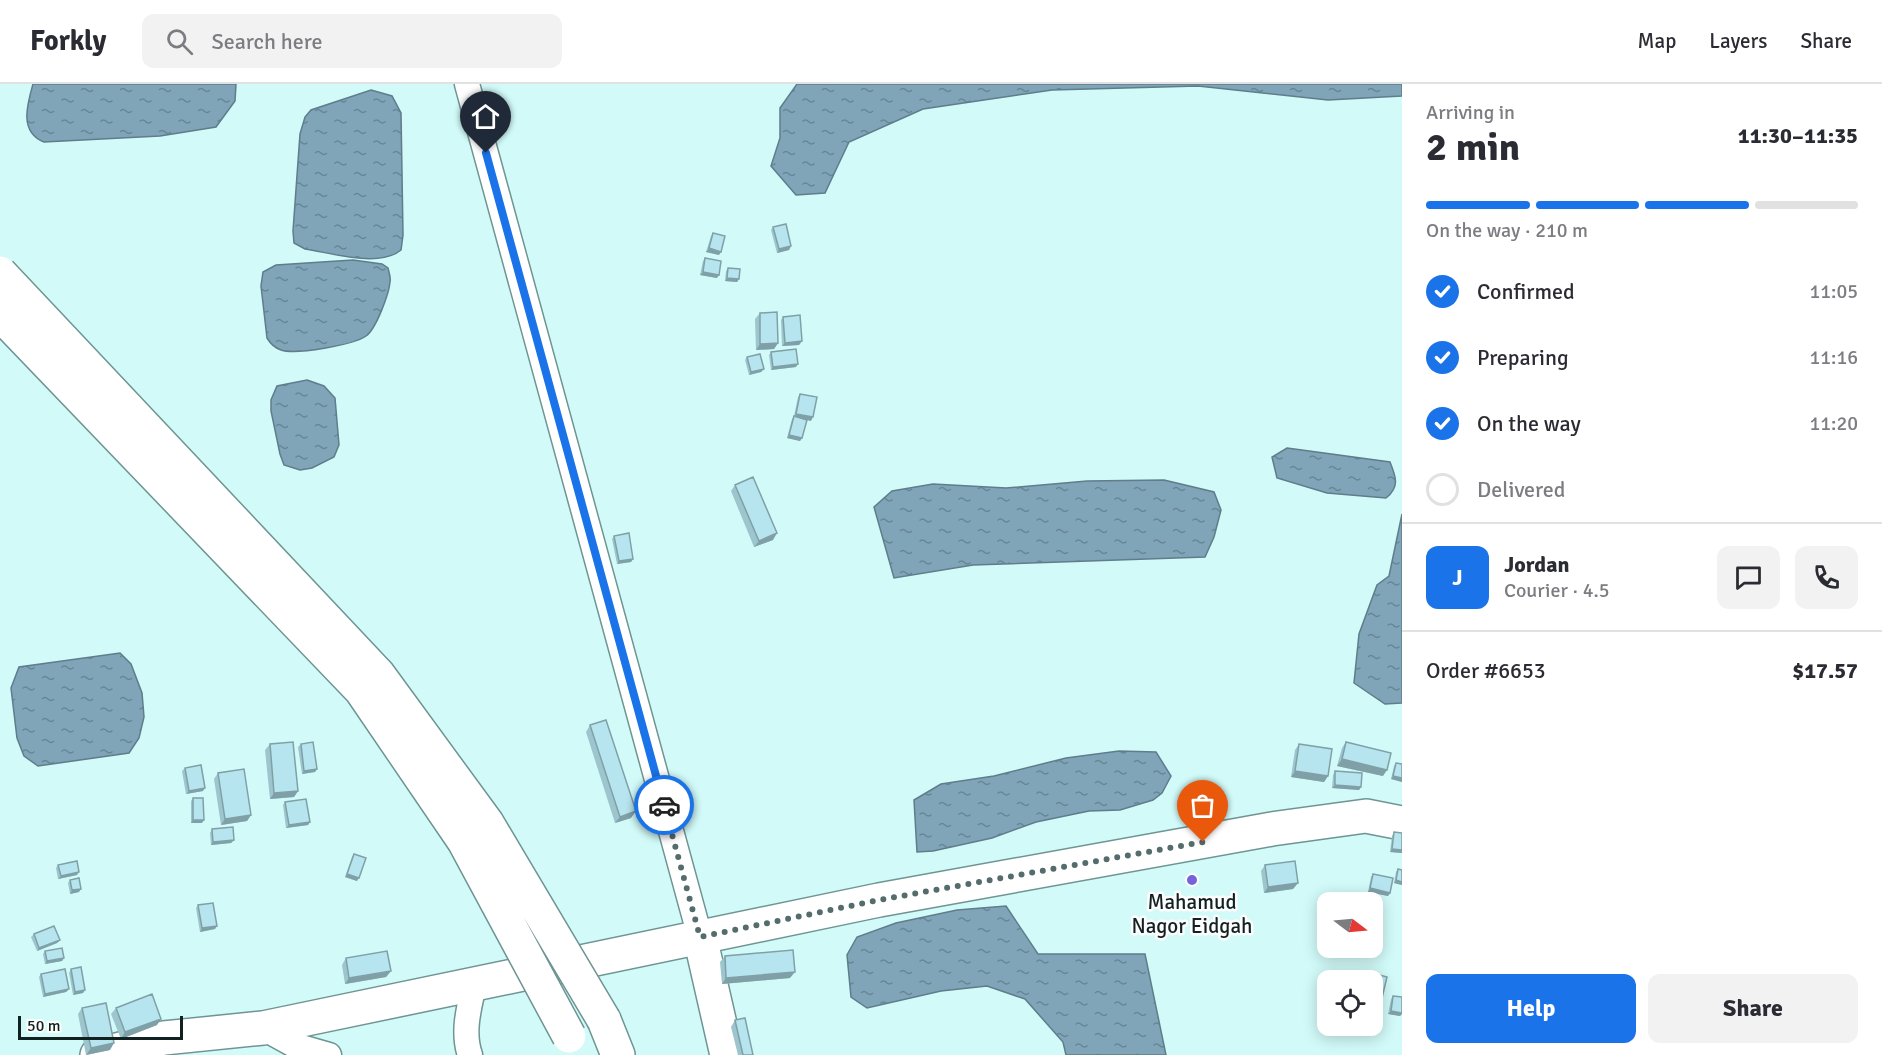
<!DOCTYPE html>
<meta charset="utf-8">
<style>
:root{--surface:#fff;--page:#f2f2f3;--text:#2b2b33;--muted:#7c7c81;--line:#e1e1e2;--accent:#1a73e8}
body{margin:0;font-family:Signika,sans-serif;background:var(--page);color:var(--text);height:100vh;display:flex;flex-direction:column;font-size:22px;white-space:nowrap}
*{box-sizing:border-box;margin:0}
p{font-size:20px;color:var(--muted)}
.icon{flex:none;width:33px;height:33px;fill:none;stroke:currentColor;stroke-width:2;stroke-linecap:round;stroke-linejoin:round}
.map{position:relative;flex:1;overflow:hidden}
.details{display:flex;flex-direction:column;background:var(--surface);width:480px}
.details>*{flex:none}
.needle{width:39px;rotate:106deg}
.tools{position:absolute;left:1317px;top:808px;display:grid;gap:12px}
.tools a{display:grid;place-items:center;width:66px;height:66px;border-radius:12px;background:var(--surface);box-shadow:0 3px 15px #0003;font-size:30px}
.scale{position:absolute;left:18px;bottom:15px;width:165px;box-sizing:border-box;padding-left:6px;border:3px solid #112121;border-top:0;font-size:16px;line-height:21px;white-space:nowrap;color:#112121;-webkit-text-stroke:4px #fdfdfd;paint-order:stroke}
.pin{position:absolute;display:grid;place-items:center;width:51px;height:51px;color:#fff;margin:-62px -26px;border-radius:50% 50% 50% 0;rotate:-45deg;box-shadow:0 0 6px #0007}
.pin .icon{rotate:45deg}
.courier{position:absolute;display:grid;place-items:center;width:60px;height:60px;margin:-30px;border:4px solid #1a73e8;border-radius:50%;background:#fff;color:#222;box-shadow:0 2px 8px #0007}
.head em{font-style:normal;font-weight:700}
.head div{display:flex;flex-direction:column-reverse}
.head{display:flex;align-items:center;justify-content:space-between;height:102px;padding:0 24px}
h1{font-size:39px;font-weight:700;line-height:45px}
.bar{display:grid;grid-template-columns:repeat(4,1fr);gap:9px 6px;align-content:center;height:72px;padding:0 24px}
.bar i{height:8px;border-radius:4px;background:var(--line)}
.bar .selected{background:var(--accent)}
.bar p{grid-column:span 4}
.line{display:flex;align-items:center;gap:15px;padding:0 24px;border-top:2px solid var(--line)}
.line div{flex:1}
.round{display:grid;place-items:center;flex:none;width:63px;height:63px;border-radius:12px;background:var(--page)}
ol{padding:0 24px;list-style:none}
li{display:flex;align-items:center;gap:18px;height:66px}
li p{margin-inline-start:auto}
li .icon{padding:6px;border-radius:50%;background:var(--accent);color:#fff;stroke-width:4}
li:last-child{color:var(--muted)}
li i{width:33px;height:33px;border:3px solid var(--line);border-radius:50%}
.action{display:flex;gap:12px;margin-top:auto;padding:12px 24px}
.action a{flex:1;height:69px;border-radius:12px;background:var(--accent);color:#fff;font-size:24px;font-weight:700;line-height:69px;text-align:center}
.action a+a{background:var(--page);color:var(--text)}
header{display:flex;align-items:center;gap:36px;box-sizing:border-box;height:84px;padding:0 30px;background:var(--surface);border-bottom:2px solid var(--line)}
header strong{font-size:28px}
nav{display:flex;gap:33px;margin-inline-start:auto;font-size:21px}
.search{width:420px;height:54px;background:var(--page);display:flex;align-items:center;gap:15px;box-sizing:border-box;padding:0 21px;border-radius:12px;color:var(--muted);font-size:22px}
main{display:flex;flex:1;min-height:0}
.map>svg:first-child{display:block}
.water{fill:url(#water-ripples);stroke:#5f7d8b;stroke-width:1.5}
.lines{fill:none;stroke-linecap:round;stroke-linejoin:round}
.street-casing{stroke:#6e9593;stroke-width:27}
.secondary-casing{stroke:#6e9593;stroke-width:36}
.primary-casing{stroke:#6e9593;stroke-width:36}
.street{stroke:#fff;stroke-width:24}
.secondary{stroke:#fff;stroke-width:33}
.primary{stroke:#fff;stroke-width:33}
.primary-bridge-casing{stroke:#6e9593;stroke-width:36;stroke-linecap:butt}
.primary-bridge{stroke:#fff;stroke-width:33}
.wall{fill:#9dc5ce}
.shaded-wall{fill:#80a0a7}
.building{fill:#b7e5ef;stroke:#80a0a7;stroke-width:1.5}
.done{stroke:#546d6c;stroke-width:6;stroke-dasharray:0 10.8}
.route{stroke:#1a73e8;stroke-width:8}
.poi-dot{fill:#7463dd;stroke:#fdfdfd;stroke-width:2}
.labels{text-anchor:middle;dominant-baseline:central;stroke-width:5;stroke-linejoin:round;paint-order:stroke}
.poi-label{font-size:21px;fill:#112121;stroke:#fdfdfd}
</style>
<header>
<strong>Forkly</strong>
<div class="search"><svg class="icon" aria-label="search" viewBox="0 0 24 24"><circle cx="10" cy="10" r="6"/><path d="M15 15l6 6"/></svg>Search here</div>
<nav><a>Map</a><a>Layers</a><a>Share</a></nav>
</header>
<main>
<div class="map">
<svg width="1402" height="971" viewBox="0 0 1402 971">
<defs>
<pattern id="water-ripples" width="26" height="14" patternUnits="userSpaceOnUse" patternTransform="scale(1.5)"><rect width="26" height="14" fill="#80a5b8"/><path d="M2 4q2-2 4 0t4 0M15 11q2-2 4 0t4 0" fill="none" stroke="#678695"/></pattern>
</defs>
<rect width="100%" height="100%" fill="#d1faf8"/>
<path class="water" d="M33,0h203l-1,17 -19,26 -56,9 -116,6c-25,-10 -17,-37 -11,-58z
M797,0h605v12l-74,4 -130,-14 -146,4 -129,19 -74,33 -24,51 -29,2 -25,-29 9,-28v-30z
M371,6l21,6 9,17 2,122 -2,15c-22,18 -69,3 -96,-1l-11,-6 -1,-12 7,-97 5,-17 6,-7z
M353,176l29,4 6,4c1,5 3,9 2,14 -1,12 -14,47 -24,54 -13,9 -70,19 -85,14 -6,-2 -11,-7 -14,-12l-6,-52 2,-14 13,-7z
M307,296l17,6 11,12 4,47 -5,12 -22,11 -12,2 -16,-5 -4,-11 -9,-43v-11l6,-14z
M1287,364l103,14c6,15 10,25 -4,36l-59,-5 -50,-15 -5,-21z
M1164,396l50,12 7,18 -7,27 -9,20 -232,8 -79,13 -20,-71 18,-16 41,-7 73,4 81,-7z
M1402,430v189l-17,1 -31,-21 5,-49 18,-49 12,-9z
M120,569l11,11 11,29 2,24 -5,21 -10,15 -91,13 -14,-10 -7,-18 -6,-50 8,-21z
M1119,667l37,1 15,24 -9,17 -9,7 -33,10 -31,1 -53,11 -44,16 -59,13 -16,1 -3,-52 27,-16 53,-8 72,-18z
M1006,822l32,48h107l21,101h-100l-3,-13 -38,-43 -38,-13 -46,5 -74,17 -16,-11 -4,-42 10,-18 39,-14 61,-13z"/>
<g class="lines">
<defs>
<path id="street" d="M467,0l233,853
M263,944l31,17 35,10
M470,971c-8,-23 -1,-47 4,-70"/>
<path id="secondary" d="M700,853l27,118
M97,971l67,-17 99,-10 616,-128 393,-71 94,-13 36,7"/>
<path id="primary" d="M604,936l14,35"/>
</defs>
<use href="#street" class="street-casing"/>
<use href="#secondary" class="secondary-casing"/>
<use href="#primary" class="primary-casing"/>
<use href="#street" class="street"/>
<use href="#secondary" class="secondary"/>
<use href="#primary" class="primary"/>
<defs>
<path id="primary-bridge" d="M0,189l378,401 109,149 117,197
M0,230l361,376 103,151 105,195"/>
</defs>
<use href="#primary-bridge" class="primary-bridge-casing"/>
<use href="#primary-bridge" class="primary-bridge"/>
</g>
<path class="wall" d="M773,143l18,19 -2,4 -12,3 -6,-23z
M713,149l6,22 -13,-3 5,-16z
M705,174l12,20 -17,-3 3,-14z
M728,184l11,11 -2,3 -12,-1 1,-10z
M760,229l18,30 -4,6 -18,1 -1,-31z
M783,233l19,24 -3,4 -17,1 -1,-26z
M771,268l25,15 -25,3 -2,-15z
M747,273l17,12 -3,3 -12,3 -4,-15z
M800,310l11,27 -5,-2 -4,19 -2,3 -13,-3 5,-19 2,-3 4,-19z
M735,401l38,55 -19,7 -23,-56z
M614,452l19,23 -2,3 -14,2 -5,-25z
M590,641l41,93 -16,5 -29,-91z
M1346,658l37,34 -46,-10 5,-18z
M270,660l28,47 -4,6 -24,2 -5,-49z
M301,660l16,25 -2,3 -13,2 -4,-27z
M1299,660l29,32 -4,6 -33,-5 4,-27z
M1396,679l6,1v18l-11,-3 3,-13z
M185,684l18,23 -17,3 -4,-23z
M1335,687l26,16 -2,3 -27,-2 1,-13z
M218,689l33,42 -4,6 -26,4 -7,-46z
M193,714l9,25h-11v-22z
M285,718l25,20 -2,3 -22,3 -3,-23z
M212,745l22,11 -3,3 -20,2 -1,-12z
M1394,748l8,1v20l-12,-1 2,-16z
M354,770l3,27 -12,-4 7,-20z
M58,781l19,10 -19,4 -2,-11z
M1265,781l33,18 -5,6 -29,4 -3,-22z
M1398,785l4,1v15l-8,-2 2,-11z
M1373,790l17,19 -2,3 -20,-4 3,-15z
M70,796l9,12 -9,2 -2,-11z
M198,821l19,21 -2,3 -15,3 -4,-24z
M34,850l26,6 -3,3 -20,8 -6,-14z
M45,867l19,7 -2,3 -17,3 -2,-10z
M725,872l65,22 -68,6 -2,-22z
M346,874l45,13 -5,6 -41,7 -3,-19z
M71,885l14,21 -2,3 -10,2 -4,-22z
M41,890l28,15 -3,3 -23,5 -4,-20z
M1393,912l9,1v17l-2,2 -12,-2 3,-15z
M82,924l28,42 -24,5 -8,-41z
M116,924l41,17 -36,14 -10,-25z
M735,936l18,35h-15l-7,-28z"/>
<path class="shaded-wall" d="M791,162l-2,4 -12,3 2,-4z
M709,164l12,4 -2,3 -13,-3z
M703,188l16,3 -2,3 -17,-3z
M727,194l12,1 -2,3 -12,-1z
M802,257l-3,4 -17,1 3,-3z
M778,259l-4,6 -18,1 4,-6z
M798,280l-2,3 -25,3 2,-3z
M764,285l-3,3 -12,3 2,-3z
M796,330l17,3 -2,4 -17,-4z
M789,351l13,3 -2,3 -13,-3z
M777,449l-4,7 -19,7 5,-6z
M633,475l-2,3 -14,2 2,-3z
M1342,675l45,11 -4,6 -46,-10z
M317,685l-2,3 -13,2 2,-3z
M1295,687l33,5 -4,6 -33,-5z
M1393,692l9,2v4l-11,-3z
M1335,701l26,2 -2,3 -27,-2z
M205,704l-2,3 -17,3 3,-3z
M298,707l-4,6 -24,2 4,-6z
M636,727l-5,7 -16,5 5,-6z
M251,731l-4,6 -26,4 4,-6z
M193,736h11l-2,3h-11z
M310,738l-2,3 -22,3 3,-3z
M234,756l-3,3 -20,2 2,-3z
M1392,765l10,1v3l-12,-1z
M79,788l-2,3 -19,4 3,-3z
M347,790l12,4 -2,3 -12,-4z
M1396,796l6,2v3l-8,-2z
M1298,799l-5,6 -29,4 4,-6z
M1370,804l20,5 -2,3 -20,-4z
M81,805l-2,3 -9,2 2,-4z
M217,842l-2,3 -15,3 2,-4z
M60,856l-3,3 -20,8 2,-3z
M64,874l-2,3 -17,3 2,-3z
M391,887l-5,6 -41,7 4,-6z
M795,888l-5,6 -68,6 4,-6z
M69,905l-3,3 -23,5 2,-3z
M85,906l-2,3 -10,2 2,-3z
M1372,912l10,2 -2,3 -8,-2z
M1391,927l11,2v1l-2,2 -12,-2z
M161,935l-4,6 -36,14 4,-7z
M114,959l-4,7 -24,5 5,-7z"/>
<path class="building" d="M786,140l5,22 -12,3 -6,-22z
M713,149l12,3 -4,16 -12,-4z
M705,174l16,3 -2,14 -16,-3z
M728,184l12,1 -1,10 -12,-1z
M777,228l1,31 -18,1v-31z
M800,231l2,26 -17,2 -2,-26z
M796,265l2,15 -25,3 -2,-15z
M760,270l4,15 -13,3 -4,-15z
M800,310l17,3 -4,20 -17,-3z
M794,332l13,4 -5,18 -13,-3z
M753,393l24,56 -18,8 -24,-56z
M629,449l4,26 -14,2 -5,-25z
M606,636l30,91 -16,6 -30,-92z
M293,658l5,49 -24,2 -4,-49z
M313,658l4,27 -13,2 -3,-27z
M1346,658l45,11 -4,17 -45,-11z
M1299,660l33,5 -4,27 -33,-5z
M1396,679l6,1v14l-9,-2z
M201,681l4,23 -16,3 -4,-23z
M244,685l7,46 -26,4 -7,-46z
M1335,687l27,2 -1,14 -26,-2z
M193,714h10l1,22h-11z
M306,715l4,23 -21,3 -4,-23z
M233,743l1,13 -21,2 -1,-13z
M1394,748l8,1v17l-10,-1z
M354,770l12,4 -7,20 -12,-4z
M77,777l2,11 -18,4 -3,-11z
M1295,777l3,22 -30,4 -3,-22z
M1398,785l4,1v12l-6,-2z
M1373,790l20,4 -3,15 -20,-5z
M79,794l2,11 -9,1 -2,-10z
M213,819l4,23 -15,2 -4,-23z
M54,842l6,14 -21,8 -5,-14z
M62,864l2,10 -17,3 -2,-10z
M793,866l2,22 -69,6 -1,-22z
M387,867l4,20 -42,7 -3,-20z
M81,883l4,23 -10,2 -4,-23z
M65,885l4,20 -24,5 -4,-20z
M1376,890l11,3 -5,21 -10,-2v-5z
M152,910l9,25 -36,13 -9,-24z
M1393,912l9,1v16l-11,-2z
M106,919l8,40 -23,5 -9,-40z
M745,934l8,37h-10l-8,-35z"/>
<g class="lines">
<path class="done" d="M664,721l36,132 179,-37 324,-58"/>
<path class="route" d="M486,69l178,652"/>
</g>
<circle class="poi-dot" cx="1192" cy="796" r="6"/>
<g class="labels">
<g class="poi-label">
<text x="1192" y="818">Mahamud<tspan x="1192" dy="24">Nagor Eidgah</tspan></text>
</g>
</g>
</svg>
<div class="tools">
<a><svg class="needle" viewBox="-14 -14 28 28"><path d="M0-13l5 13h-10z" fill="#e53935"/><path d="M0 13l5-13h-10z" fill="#7c7c81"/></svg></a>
<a><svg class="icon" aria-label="locate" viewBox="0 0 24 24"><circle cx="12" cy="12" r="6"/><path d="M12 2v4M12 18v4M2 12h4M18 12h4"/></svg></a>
</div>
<div class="scale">50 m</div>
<div class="pin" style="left:1203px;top:758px;background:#ea580c"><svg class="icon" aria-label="bag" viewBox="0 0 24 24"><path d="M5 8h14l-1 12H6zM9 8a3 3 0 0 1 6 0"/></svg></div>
<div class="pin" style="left:486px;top:69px;background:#1f2937"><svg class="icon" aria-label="home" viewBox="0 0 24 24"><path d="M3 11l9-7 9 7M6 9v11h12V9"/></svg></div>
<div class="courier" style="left:664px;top:721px"><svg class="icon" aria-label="car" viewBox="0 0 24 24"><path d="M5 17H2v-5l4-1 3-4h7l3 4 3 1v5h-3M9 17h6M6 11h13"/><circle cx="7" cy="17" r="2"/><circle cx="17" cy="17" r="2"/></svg></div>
</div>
<section class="details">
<div class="head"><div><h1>2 min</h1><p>Arriving in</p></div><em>11:30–11:35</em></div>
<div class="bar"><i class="selected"></i><i class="selected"></i><i class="selected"></i><i></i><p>On the way · 210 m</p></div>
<ol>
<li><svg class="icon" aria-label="check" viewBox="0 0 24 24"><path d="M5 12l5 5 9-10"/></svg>Confirmed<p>11:05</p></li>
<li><svg class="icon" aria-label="check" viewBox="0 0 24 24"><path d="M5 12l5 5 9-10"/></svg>Preparing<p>11:16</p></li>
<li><svg class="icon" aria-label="check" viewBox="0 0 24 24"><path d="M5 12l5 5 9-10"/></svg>On the way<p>11:20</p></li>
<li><i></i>Delivered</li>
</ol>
<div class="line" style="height:108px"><b class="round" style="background:var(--accent);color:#fff">J</b><div><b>Jordan</b><p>Courier · 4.5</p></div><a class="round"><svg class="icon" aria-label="chat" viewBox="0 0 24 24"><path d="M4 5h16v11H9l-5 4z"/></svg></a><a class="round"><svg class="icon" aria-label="phone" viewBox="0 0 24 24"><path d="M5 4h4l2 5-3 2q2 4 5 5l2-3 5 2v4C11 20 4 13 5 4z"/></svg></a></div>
<div class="line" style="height:78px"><div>Order #6653</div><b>$17.57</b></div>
<div class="action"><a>Help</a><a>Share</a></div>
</section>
</main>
